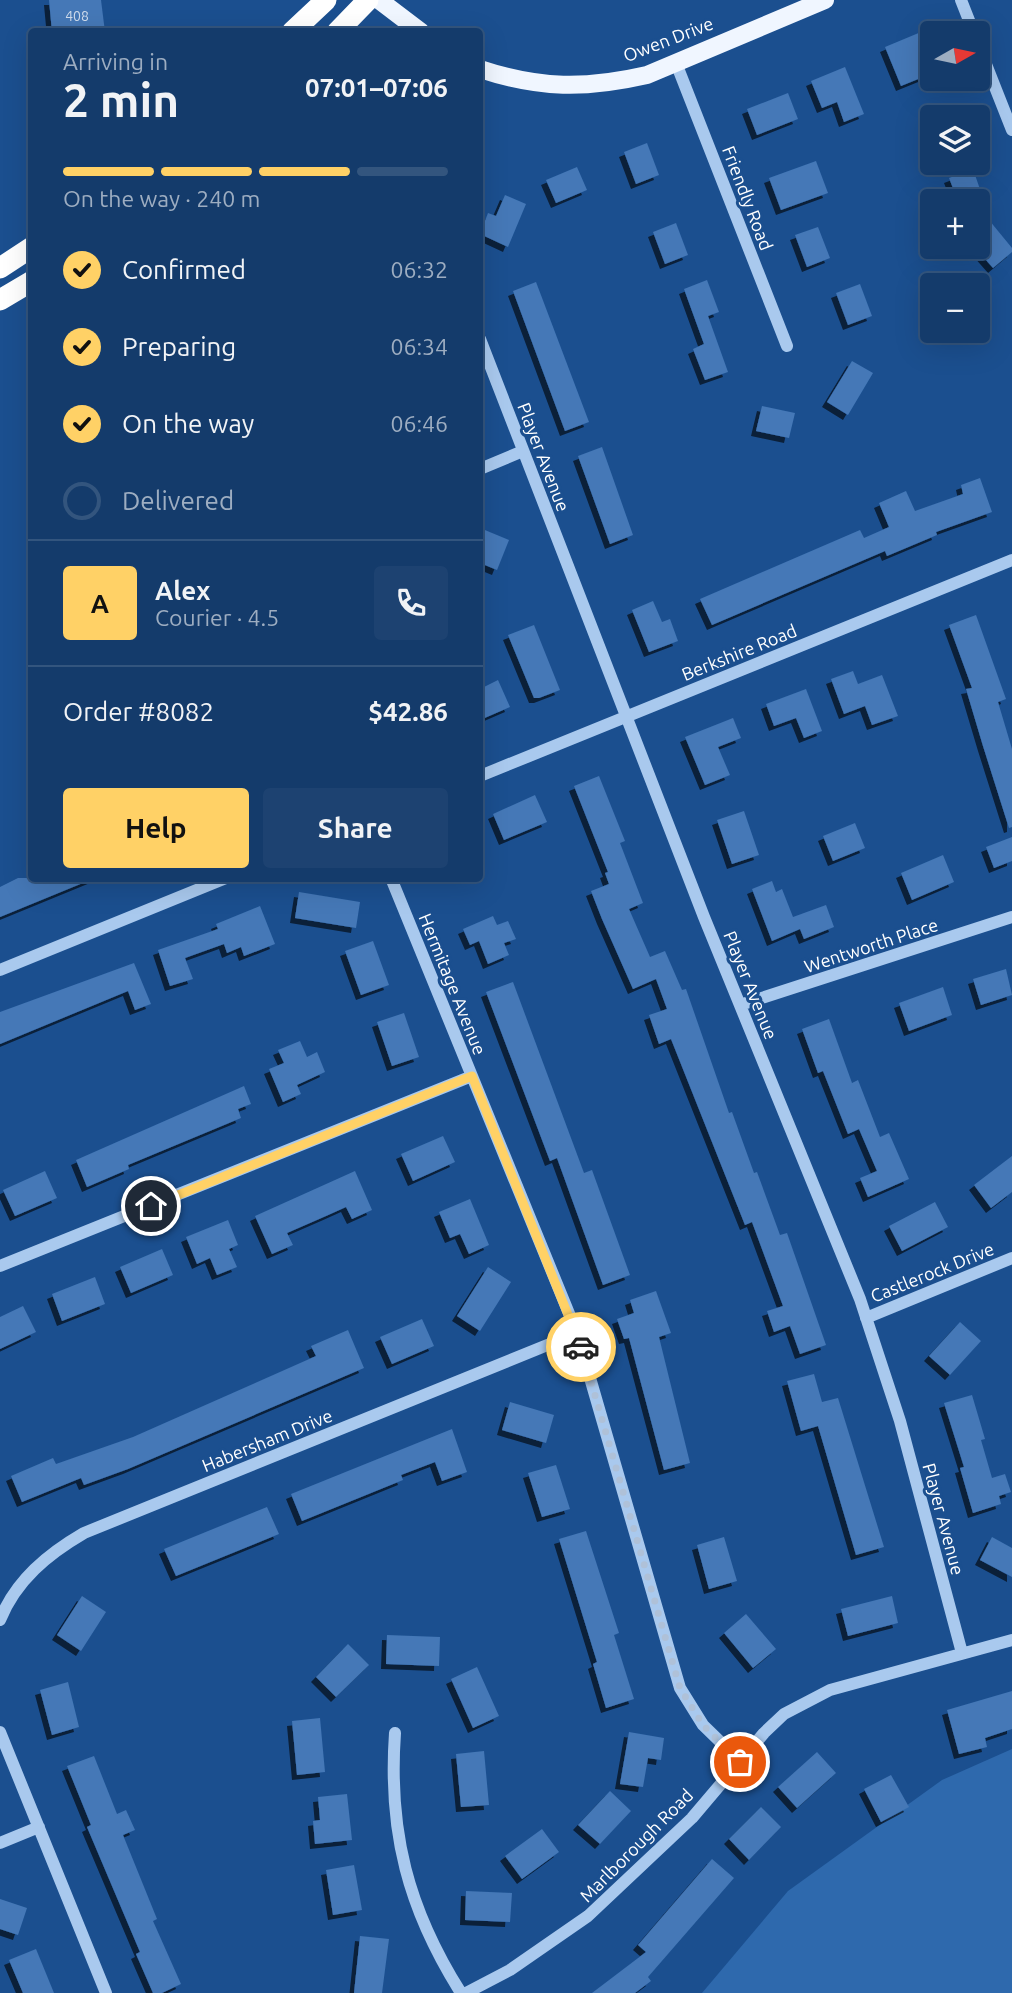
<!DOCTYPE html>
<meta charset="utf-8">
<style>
:root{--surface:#143b6b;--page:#1d4271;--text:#f1f3f6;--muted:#9dadc1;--line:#33557e;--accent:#ffd166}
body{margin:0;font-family:Ubuntu,sans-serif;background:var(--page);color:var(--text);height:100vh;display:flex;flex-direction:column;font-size:26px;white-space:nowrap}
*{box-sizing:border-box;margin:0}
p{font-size:23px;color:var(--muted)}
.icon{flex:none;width:38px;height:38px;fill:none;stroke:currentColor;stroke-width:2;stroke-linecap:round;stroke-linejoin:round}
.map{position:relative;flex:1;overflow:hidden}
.drawer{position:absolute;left:28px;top:28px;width:455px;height:854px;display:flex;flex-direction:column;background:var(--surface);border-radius:7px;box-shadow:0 7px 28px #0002,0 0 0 2px var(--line)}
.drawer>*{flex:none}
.needle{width:46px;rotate:81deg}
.fabs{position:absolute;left:920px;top:21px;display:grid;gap:14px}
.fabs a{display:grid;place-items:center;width:70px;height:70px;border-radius:7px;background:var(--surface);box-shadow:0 7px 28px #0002,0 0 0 2px var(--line);font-size:35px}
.pin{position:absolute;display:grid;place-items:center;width:60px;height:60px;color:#fff;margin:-30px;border:4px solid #fff;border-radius:50%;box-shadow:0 2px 7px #0007}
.courier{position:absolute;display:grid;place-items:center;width:70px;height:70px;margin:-35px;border:5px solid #ffd166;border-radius:50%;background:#fff;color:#222;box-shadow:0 2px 9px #0007}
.headline em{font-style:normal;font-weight:700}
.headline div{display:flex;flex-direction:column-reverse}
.headline{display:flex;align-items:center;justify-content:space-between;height:119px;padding:0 35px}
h1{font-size:46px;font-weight:700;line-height:52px}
.bar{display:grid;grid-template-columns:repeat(4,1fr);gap:10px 7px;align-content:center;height:84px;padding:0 35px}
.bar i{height:9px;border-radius:5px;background:var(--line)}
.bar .selected{background:var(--accent)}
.bar p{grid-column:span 4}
.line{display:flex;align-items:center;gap:18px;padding:0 35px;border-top:2px solid var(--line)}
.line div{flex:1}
.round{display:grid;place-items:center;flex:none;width:74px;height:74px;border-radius:7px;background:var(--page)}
ol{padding:0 35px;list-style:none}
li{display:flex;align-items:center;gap:21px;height:77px}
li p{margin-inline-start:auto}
li .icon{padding:7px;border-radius:50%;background:var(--accent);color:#111;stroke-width:4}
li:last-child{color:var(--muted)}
li i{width:38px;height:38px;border:4px solid var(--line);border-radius:50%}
.action{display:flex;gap:14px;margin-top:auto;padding:14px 35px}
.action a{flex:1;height:80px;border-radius:7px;background:var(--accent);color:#111;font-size:28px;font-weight:700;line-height:80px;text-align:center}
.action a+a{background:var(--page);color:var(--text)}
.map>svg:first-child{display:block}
.green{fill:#2e69ad}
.building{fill:#4478b7;filter:url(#shadow)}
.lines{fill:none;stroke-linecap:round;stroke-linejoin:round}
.minor{stroke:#a9c9ee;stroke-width:12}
.major{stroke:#f0f6ff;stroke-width:18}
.highway{stroke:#fff;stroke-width:21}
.done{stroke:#afc1d8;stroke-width:7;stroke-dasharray:0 12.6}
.route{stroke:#ffd166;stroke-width:9}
.labels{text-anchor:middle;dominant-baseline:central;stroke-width:6;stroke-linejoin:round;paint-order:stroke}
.number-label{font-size:14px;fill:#d0dded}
.street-label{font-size:18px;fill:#fff;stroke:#1b4f8f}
</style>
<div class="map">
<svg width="1012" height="1993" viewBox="0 0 1012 1993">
<defs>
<filter id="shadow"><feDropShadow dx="-5" dy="5" stdDeviation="0" flood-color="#0009"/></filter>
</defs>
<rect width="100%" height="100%" fill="#1b4f8f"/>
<path class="green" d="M1012,1749v244h-310l86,-102 154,-111z"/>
<path class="building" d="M49,0h52l4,32h-53z
M933,27v46l-32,13 -16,-39z
M845,67l19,47 -20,8 -7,-20 -15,6 -11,-27z
M788,93l10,26 -41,16 -10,-26z
M647,143l12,32 -23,9 -12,-32z
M816,161l12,32 -47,17 -12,-32z
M577,167l10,23 -31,13 -10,-23z
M973,169l11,32h-26l-9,-23z
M505,195l21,9 -18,43 -28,-13 8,-21 8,3z
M989,220l23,28v4l-19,16 -15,-17v-22z
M676,223l12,32 -23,9 -12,-32z
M818,227l12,31 -23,9 -12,-32z
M707,280l12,32 -11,4 20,56 -23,8 -12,-31 11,-5 -20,-55z
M536,282l53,140 -24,9 -52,-140z
M860,284l12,32 -24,9 -12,-32z
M852,361l21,12 -25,42 -21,-13z
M762,406l33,7 -6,25 -33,-7z
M602,447l31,88 -23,9 -32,-88z
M980,478l12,34 -56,20 1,3 -50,21 -2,-5 -173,74 -12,-26 160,-69 4,8 25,-11 -10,-24 27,-12 9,20 48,-17 -2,-9z
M480,528l29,12 -12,30 -17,-7z
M653,601l9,21 8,-3 8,22 -29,11 -17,-42z
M976,615l30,84 -8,3 14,47v78l-3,1 -26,-82 -17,-57 6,-1 -23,-63z
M534,625l26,65 -21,8h-5l-26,-63z
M853,671l5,13 24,-9 16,41 -26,9 -7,-19 -21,8 -13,-35z
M498,680l12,27 -30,13v-31z
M806,689l16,42 -18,7 -8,-20 -22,8 -8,-22z
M733,718l8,20 -23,9 12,28 -25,10 -20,-48z
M599,776l26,65 -5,2 23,60 -14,6 21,48 15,-6 17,39 4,-1 43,124 3,-1 22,61 3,-1 23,63 7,-2 39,112 -26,9 -10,-28 -16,6 -7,-21 16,-5 -31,-84 -7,3 -74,-186 -12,5 -10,-29 18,-6 -11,-30 -23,10 -31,-70 -11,-28 18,-7 -4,-11 3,-1 -34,-86z
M535,795l12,27 -43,18 -11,-26z
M744,811l15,44 -27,9 -15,-44z
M855,823l10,25 -32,13 -10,-25z
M1012,837v24l-18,7 -8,-21z
M943,855l11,27 -42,18 -11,-27z
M18,878h77l-95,39v-30z
M772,881l4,11 6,-3 11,28 33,-12 8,22 -30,12 -4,-10 -28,12 -20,-52z
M299,892l61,10 -4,26 -61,-10z
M260,906l15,38 -31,12 -3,-9 -14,6 -3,-9 -39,14 8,21 -23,7 -12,-36 60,-21 -2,-5z
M493,916l4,9 11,-4 8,18 -12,4 5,12 -21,9 -9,-23 -9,4 -7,-16z
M373,941l16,44 -28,10 -16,-44z
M134,963l17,41 -16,6 -7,-19 -128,53v-32z
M1006,969l6,26 -31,10 -8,-26z
M513,982l71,191 8,-3 38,105 -27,10 -46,-127 -7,3 -64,-169z
M943,987l9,28 -43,16 -10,-28z
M404,1013l15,44 -27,9 -15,-44z
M829,1019l23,64 6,-3 22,57 9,-4 20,46 -41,18 -8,-19 17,-7 -18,-42 -11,5 -25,-63 -5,2 -16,-44z
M300,1041l7,16 10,-5 8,20 -28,13 4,9 -18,8 -14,-33 15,-6 -6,-13z
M244,1086l7,18 -13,5 3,9 -113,47 1,4 -42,18 -11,-27z
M443,1136l12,26 -42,19 -12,-27z
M1012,1156v36l-21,16 -17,-23z
M45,1171l12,27 -42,18 -12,-26z
M355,1171l17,39 -20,9 -6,-12 -20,9 -39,17 6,12 -21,9 -17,-38z
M470,1199l19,46 -20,9 -9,-20 -10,4 -11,-26z
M935,1202l13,25 -46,24 -13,-25z
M228,1220l10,25 -9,4 8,18 -20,8 -7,-17 -13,6 -11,-27z
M162,1249l11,26 -42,18 -11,-26z
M488,1267l23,15 -31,49 -23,-15z
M95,1277l10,27 -43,17 -10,-27z
M656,1291l15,42 -12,4 31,126 -26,7 -35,-132 -5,1 -7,-20 17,-6 -4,-13z
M23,1306l13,26 -36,17v-32z
M422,1319l12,27 -42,18 -12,-27z
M960,1322l21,19 -31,34 -21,-19z
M348,1330l16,38 -236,101 -44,16 -3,-7 -59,24 -11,-26 42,-18 3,6 77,-27 183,-81 -5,-10z
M814,1374l8,28 16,-4 46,149 -28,8 -38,-129 -17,5 -14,-50z
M972,1395l13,44 -4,1 11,38 13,-4 6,18 -12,4 2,8 -28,9 -13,-45 4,-1 -20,-64z
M510,1402l44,13 -8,28 -44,-13z
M452,1429l15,43 -25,9 -7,-19 -34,13 2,5 -101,41 -11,-27z
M556,1465l14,44 -28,8 -14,-44z
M267,1507l12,27 -103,42 -12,-27z
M586,1531l33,102 -5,2 20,64 -28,9 -13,-44 4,-2 -38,-123z
M724,1537l13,44 -28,8 -12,-44z
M992,1537l20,11v29l-32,-17z
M82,1596l24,16 -25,39 -24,-16z
M892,1596l6,27 -50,13 -7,-27z
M746,1614l30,35 -23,19 -29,-35z
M387,1635l53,2 -1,29 -53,-2z
M348,1644l21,21 -33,32 -20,-20z
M477,1667l22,49 -26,12 -22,-49z
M68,1682l11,45 -27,8 -12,-45z
M1012,1691v38l-27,9 2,9 -28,7 -12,-44z
M320,1718l5,54 -28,3 -5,-54z
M629,1732l35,6 -3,22 -13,-2 -5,29 -23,-3z
M484,1751l5,54 -28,2 -5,-53z
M817,1752l19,21 -39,35 -19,-21z
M94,1756l23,58 9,-4 9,20 -12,5 34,84 -4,2 28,63 -19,9h-9l-17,-39 4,-2 -53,-125 4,-2 -24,-59z
M891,1775l18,32 -28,15 -17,-33z
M610,1791l21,20 -31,33 -22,-19z
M347,1794l5,46 -37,4 -2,-23 7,-1 -2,-23z
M761,1807l20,20 -32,33 -20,-21z
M542,1829l17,23 -37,27 -17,-23z
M712,1859l22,19 -86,99 3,4 -16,12h-43l54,-41 -8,-7z
M354,1865l8,45 -29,5 -7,-45z
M466,1891l46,2 -2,29 -45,-2z
M0,1899l27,9 -9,27 -18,-6z
M360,1936l29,3 -7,54h-28z
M36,1949l18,44h-31l-14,-33z"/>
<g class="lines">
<path class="minor" d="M961,0l13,33
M978,44l34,86
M676,63l111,283
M480,339l224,578 156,382 40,122 62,232
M480,469l43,-18
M480,776l532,-216
M391,878l186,455 103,355 23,37 37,36
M0,970l226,-92
M740,1005l272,-88
M0,1266l472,-190
M866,1318l146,-60
M0,1620c16,-40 48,-66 84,-87l493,-200
M0,1732l106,261
M395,1733c-7,99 13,176 66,260
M0,1843l39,-16
M466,1993l44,-23 78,-54 104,-98 72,-85 20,-19 46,-24 182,-50"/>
<path class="major" d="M379,0l42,32
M480,69c60,20 106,20 167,6l178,-75"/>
<path class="highway" d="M292,32l34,-32
M337,32l31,-32
M0,268l32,-21
M0,300l32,-19"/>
</g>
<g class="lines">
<path class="done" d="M581,1347l99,341 23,37 37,37"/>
<path class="route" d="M151,1206l321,-130 109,271"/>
</g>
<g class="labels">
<g class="number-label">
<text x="77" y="16">408</text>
</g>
<g class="street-label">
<text transform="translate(668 39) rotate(-21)">Owen Drive</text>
<text transform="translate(748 198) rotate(69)">Friendly Road</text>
<text transform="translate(544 457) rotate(69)">Player Avenue</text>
<text transform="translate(739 652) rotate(-22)">Berkshire Road</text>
<text transform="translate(871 945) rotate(-18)">Wentworth Place</text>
<text transform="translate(453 984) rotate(68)">Hermitage Avenue</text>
<text transform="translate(751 985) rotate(68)">Player Avenue</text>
<text transform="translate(932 1272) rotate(-22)">Castlerock Drive</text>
<text transform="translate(267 1440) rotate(-22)">Habersham Drive</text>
<text transform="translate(944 1519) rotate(75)">Player Avenue</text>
<text transform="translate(636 1845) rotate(-45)">Marlborough Road</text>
</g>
</g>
</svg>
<div class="fabs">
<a><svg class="needle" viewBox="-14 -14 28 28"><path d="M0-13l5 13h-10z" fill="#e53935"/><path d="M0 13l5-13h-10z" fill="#9dadc1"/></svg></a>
<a><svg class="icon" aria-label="layers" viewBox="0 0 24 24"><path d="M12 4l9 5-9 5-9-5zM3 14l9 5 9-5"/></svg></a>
<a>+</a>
<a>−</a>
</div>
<div class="pin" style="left:740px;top:1762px;background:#ea580c"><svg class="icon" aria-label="bag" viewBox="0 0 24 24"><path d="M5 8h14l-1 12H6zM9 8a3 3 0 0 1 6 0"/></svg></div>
<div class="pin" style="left:151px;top:1206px;background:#1f2937"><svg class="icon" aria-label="home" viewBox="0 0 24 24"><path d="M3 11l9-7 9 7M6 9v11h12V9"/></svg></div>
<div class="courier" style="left:581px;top:1347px"><svg class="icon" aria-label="car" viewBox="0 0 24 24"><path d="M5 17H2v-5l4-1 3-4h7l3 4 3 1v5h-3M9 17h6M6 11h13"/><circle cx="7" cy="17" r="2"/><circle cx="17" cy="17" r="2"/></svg></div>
<section class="drawer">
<div class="headline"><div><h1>2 min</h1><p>Arriving in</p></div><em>07:01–07:06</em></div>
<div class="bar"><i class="selected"></i><i class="selected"></i><i class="selected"></i><i></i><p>On the way · 240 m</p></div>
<ol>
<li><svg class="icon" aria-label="check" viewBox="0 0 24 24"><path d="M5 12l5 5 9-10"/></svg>Confirmed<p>06:32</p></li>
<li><svg class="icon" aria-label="check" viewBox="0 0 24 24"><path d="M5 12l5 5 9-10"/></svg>Preparing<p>06:34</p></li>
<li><svg class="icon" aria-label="check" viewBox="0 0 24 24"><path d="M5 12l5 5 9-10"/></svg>On the way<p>06:46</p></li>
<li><i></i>Delivered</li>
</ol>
<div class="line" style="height:126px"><b class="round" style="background:var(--accent);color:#111">A</b><div><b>Alex</b><p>Courier · 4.5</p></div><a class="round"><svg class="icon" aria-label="phone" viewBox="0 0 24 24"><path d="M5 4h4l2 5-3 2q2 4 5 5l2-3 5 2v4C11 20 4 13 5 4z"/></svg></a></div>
<div class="line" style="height:91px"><div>Order #8082</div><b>$42.86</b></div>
<div class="action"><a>Help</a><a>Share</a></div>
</section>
</div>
